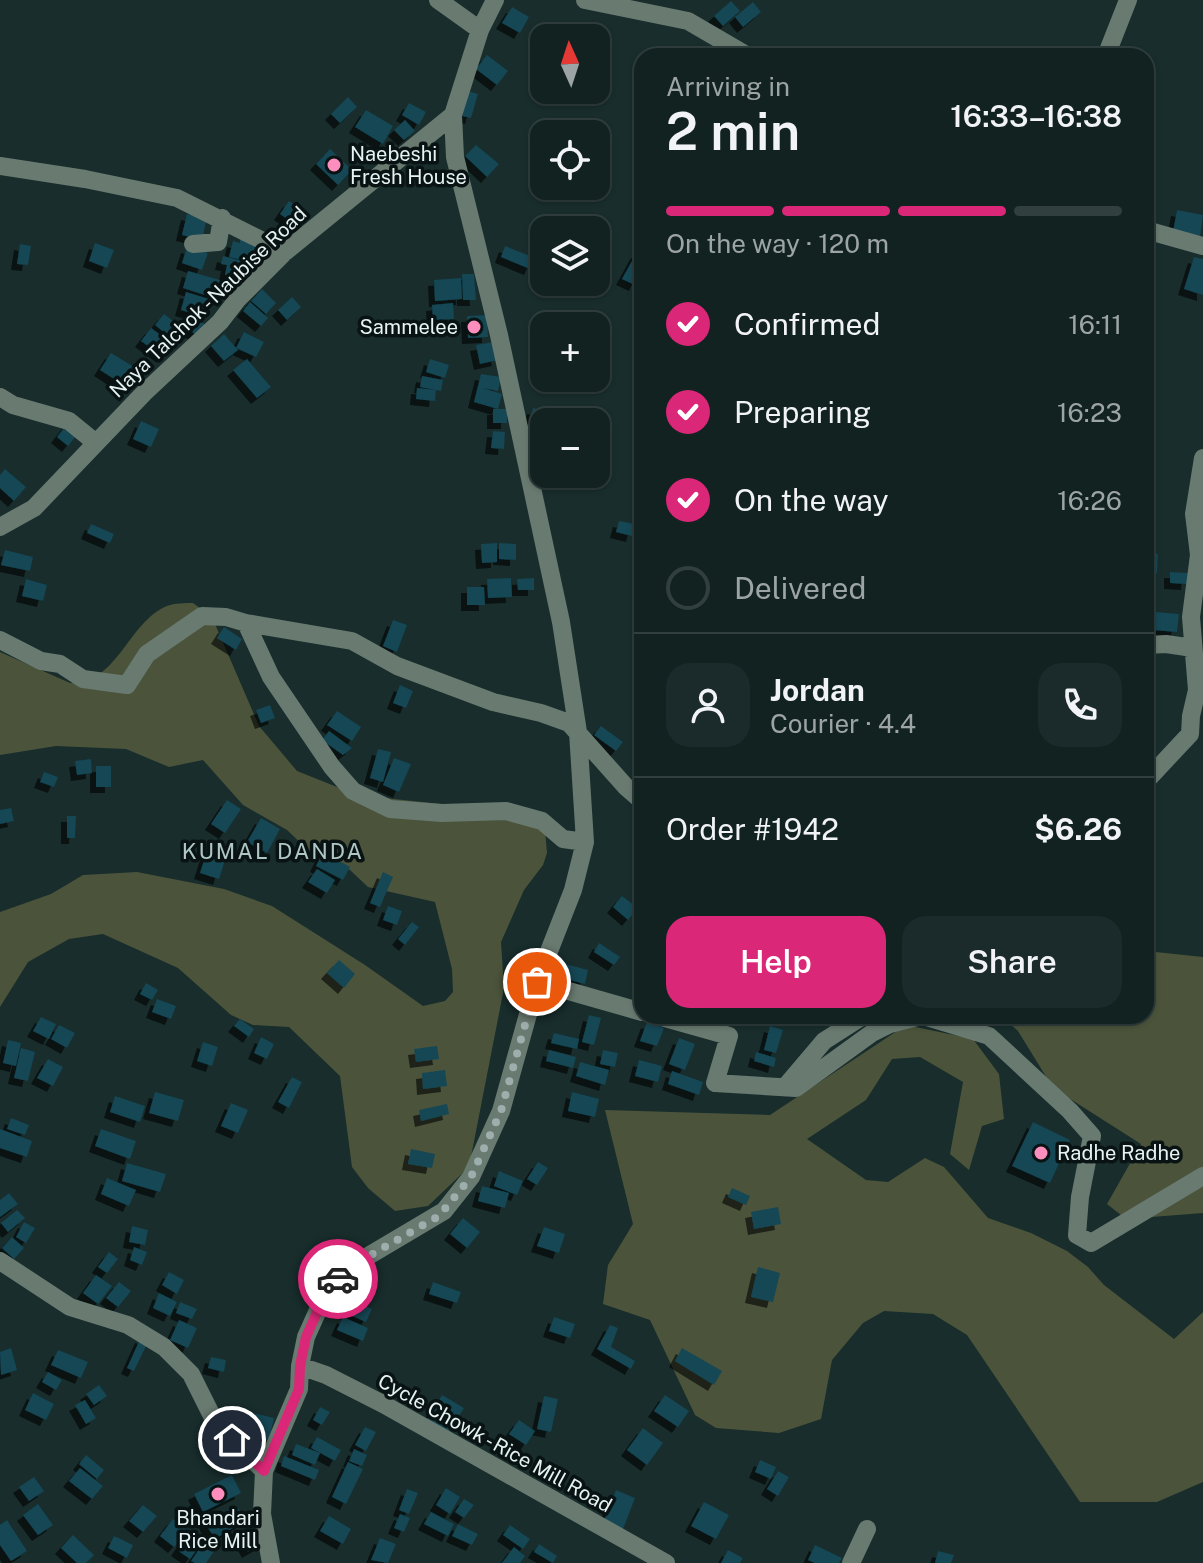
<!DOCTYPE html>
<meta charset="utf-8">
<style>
:root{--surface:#122221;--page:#1b2a2a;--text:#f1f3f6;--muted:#9ca4a5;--line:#313f3f;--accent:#db2777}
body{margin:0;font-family:"Public Sans",sans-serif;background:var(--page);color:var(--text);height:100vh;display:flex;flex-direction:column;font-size:30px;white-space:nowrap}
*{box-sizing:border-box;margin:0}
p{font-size:26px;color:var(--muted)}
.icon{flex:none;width:44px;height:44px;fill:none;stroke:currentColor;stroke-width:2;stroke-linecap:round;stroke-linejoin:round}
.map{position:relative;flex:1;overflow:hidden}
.sheet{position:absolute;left:634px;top:48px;width:520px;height:976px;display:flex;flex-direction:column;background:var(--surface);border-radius:24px;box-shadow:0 2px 6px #0004,0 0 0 2px var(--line)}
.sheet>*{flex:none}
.needle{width:52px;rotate:357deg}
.tools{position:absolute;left:530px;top:24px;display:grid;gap:16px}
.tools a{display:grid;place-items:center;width:80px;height:80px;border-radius:16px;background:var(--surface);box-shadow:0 2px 6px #0004,0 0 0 2px var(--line);font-size:40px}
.pin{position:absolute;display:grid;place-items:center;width:68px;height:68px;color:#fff;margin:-34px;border:4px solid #fff;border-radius:50%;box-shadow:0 2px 8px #0007}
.courier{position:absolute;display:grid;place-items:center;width:80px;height:80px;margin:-40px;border:6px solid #db2777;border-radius:50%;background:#fff;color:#222;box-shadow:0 2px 10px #0007}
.headline em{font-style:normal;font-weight:600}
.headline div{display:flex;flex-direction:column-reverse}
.headline{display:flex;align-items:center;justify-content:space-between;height:136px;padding:0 32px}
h1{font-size:52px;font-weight:600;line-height:60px}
.bar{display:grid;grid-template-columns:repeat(4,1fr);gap:12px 8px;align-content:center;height:96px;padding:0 32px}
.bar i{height:10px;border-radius:6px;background:var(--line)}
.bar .on{background:var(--accent)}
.bar p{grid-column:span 4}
.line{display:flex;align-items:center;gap:20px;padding:0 32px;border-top:2px solid var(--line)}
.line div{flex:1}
.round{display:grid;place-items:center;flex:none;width:84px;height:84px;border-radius:24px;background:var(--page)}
ol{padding:0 32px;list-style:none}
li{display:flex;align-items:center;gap:24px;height:88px}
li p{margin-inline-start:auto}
li .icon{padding:8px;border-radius:50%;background:var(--accent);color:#fff;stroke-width:4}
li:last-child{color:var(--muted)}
li i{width:44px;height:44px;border:4px solid var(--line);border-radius:50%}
.cta{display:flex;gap:16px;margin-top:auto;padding:16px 32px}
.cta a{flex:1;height:92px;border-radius:24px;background:var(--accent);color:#fff;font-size:32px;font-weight:600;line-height:92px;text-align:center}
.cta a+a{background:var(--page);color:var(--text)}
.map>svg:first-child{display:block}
.green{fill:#4b543b}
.building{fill:#144655;filter:url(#shadow)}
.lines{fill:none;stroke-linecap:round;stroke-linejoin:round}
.minor{stroke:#697a70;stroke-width:18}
.done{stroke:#9eaead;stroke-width:8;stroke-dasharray:0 14.4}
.route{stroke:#db2777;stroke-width:10}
.poi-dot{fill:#fd8ebe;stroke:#0a1313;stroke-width:3}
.labels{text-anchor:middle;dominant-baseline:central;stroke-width:7;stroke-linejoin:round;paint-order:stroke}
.poi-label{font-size:20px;fill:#e6f3f2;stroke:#0a1313;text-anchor:start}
.street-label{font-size:20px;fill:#e6f3f2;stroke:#0a1313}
.neighbourhood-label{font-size:22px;letter-spacing:2px;fill:#aec7c5;stroke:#0a1313}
</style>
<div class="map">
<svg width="1203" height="1563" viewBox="0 0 1203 1563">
<defs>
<filter id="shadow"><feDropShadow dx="-6" dy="6" stdDeviation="0" flood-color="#0009"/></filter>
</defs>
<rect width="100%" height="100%" fill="#182d2c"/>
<path class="green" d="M193,603l19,14 47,109 38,45 60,24 149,16 39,19 2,23 -4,12 -19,25 -23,52 3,46 -35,179 -41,39 -33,5 -27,-23 -16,-21 -12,-91 -51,-49 -36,-2 -22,-10 -53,-47 -75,-34 -34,5 -41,23 -28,45v-95l51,-18 32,-19 54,-3 87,17 48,17 93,59 58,41 22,-5 8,-9 -1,-23 -17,-67 -67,-15 -18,-17 -42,-20 -21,-20 -44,-25 -40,-45 -34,7 -43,-18 -70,-3 -56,9v-103l70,31c47,2 58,-61 97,-77 8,-3 18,-3 26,-3z
M1146,951l57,6v256l-77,6 -19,-15 34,-60 -88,-56 -35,-57 -17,-15h145z
M906,1025l67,14 26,35 5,45 -22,7 -13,44 -19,-16 13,-72 -43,-25 -28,2 -26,41 -59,39 59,41 22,2 37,-24 19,9 44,51 43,15 36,18 21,16 16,18 70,54 29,-27v170l-46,20h-77l-113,-167 -34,-21 -49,-3 -21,12 -31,37 -11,59 -42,14 -63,-5 -21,-13 -45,-95 -47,-16 5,-39 25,-41 -28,-114 165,5z"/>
<path class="building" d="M731,1l9,10 -17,15 -9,-10z
M753,2l8,10 -18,15 -8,-10z
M512,7l17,10 -9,16 -18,-10z
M487,55l21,16 -11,14 -21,-16z
M468,91l10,3 -7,24 -9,-2z
M348,97l9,10 -17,16 -9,-9z
M409,103l17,9 -7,13 -17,-10z
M366,110l27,16 -10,18 -28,-17z
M405,120l10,11 -11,9 -10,-10z
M476,145l23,19 -12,13 -22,-21z
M330,149l22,21 -14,15 -22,-21z
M289,201l15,11 -9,13 -15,-11z
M1177,210l26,5 -3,22 -27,-5z
M187,214l20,4 -5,22 -20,-5z
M240,238l11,1 -1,6 10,3 -4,15 -27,-6 4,-16 7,2z
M95,243l19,7 -7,18 -18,-7z
M20,244l11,2 -3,19 -11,-1z
M505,246l30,12 -5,11 -29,-12z
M187,247l21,6 -6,17 -20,-7z
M637,252l5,2v16l-7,15 -13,-6z
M223,256l24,6 -4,17 -18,-4 2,-10 -6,-1z
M1194,257l9,2v36l-19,-6z
M188,271l32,9 -6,18 -31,-10z
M462,274h12l2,26h-13z
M461,278l1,21 -27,2 -1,-21z
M262,289l14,14 -10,11 -15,-13z
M186,292l23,7 -5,18 -23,-7z
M292,297l9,10 -14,13 -9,-10z
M250,302l18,16 -7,8 -18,-15z
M453,303l1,16 -21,1 -1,-15z
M164,314l18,14 -10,11 -17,-14z
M487,315l1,22 -20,1 -1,-22z
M191,318l16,7 -7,12 -16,-10z
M151,328l22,16 -10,13 -22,-16z
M244,332l20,10 -8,15 -20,-9z
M224,334l14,16 -14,11 -13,-15z
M494,342l4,18 -18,4 -4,-19z
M111,353l23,14 -12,17 -22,-14z
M247,359l24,28 -14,11 -24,-28z
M430,359l19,6 -4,13 -19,-6z
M481,374l20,3 -3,14 -15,-3 19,6 -4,15 -24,-7z
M422,376l21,4 -2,11 -21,-4z
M417,388l19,2 -1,11 -19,-2z
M533,408l19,5 -2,9 -20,-4z
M493,409h14v14h-14z
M141,421l18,8 -8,18 -18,-8z
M68,423l12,8 -12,15 -11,-9z
M493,431l12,1 -1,17 -13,-1z
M5,469l21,18 -12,14 -14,-13v-13z
M619,521l16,3 -3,12 -16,-4z
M91,524l23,10 -4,9 -23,-10z
M497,543v19l-15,1 -1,-19z
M499,543l17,1v16l-17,-1z
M5,550l28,7 -3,14 -29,-6z
M1146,553l12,1 -1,19 -11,-1z
M1170,572l18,1 -1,11 -17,-1z
M511,578l1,19 -24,1 -1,-19z
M534,578v12h-16l-1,-11z
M26,579l21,6 -4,16 -21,-5z
M467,587h17l1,18h-18z
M1156,612l23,2 -2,18 -23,-2z
M393,620l14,5 -10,27 -14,-6z
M224,627l18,12 -6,11 -19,-12z
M400,685l13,6 -7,17 -13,-5z
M270,705l5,13 -14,5 -5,-13z
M337,711l24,16 -9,14 -25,-16z
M601,726l22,16 -7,9 -22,-16z
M329,731l23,17 -9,7 -21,-15z
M378,749l13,3 -8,30 -13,-4z
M394,758l17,6 -12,28 -16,-7z
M91,759l1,14 -15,2 -2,-14z
M96,766h15v21h-15z
M44,772l14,5 -4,10 -14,-5z
M227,800l14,9 -16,24 -14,-9z
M11,808l3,13 -14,3v-14z
M67,816h9l-1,22h-8z
M261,818l19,11 -13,24 -20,-11z
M209,845l19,6 -9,28 -19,-6z
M323,852l27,15 -7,13 -27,-14z
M317,869l18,11 -8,13 -19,-11z
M383,872l10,5 -13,30 -10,-4z
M622,896l16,12 -10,12 -15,-13z
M388,906l14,5 -5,14 -14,-5z
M412,922l7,5 -14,18 -7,-6z
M599,943l21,14 -6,8 -20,-13z
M339,960l16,14 -11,14 -17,-15z
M561,963l27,7 -3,14 -27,-7z
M146,983l12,7 -6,10 -12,-6z
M157,999l19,7 -5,13 -19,-7z
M589,1015l12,3 -7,27 -12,-3z
M41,1017l15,7 -7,15 -16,-8z
M240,1019l14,10 -5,8 -15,-11z
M647,1022l17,6 -7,18 -17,-5z
M59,1025l16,8 -8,15 -16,-9z
M770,1026l13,4 -7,23 -12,-3z
M554,1033l25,6 -2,10 -26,-6z
M261,1037l13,7 -7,15 -13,-6z
M679,1038l16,6 -10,26 -16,-6z
M8,1040l13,3 -5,23 -13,-3z
M203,1042l15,5 -6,19 -15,-5z
M437,1046l2,13 -23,3 -2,-13z
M21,1048l14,4 -7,29 -14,-3z
M549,1050l27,7 -3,11 -27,-7z
M603,1050l15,3 -3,14 -15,-3z
M756,1052l20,6 -2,9 -20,-6z
M48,1059l15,8 -10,19 -16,-8z
M639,1060l23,6 -4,16 -23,-6z
M580,1062l29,8 -4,15 -29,-9z
M445,1070l2,16 -24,3 -1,-16z
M672,1071l31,11 -4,13 -31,-11z
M292,1077l10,5 -13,26 -11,-6z
M155,1092l29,8 -6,21 -29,-8z
M572,1092l27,7 -4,18 -27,-6z
M115,1096l30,10 -5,16 -30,-10z
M231,1103l17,7 -10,23 -17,-7z
M447,1104l2,10 -28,7 -2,-11z
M11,1118l18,7 -4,10 -18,-6z
M1033,1122l37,18 -20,43 -38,-17z
M0,1129l32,12 -5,16 -27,-9z
M101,1129l35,12 -6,18 -35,-13z
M411,1149l24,5 -3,14 -24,-4z
M538,1162l10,6 -11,17 -10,-6z
M127,1163l39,11 -6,18 -38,-11z
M499,1171l24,10 -6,14 -23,-9z
M107,1178l29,12 -7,16 -28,-12z
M482,1186l27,7 -4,15 -27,-7z
M732,1188l18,8 -4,9 -18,-8z
M9,1193l9,11 -18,13v-17z
M778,1207l3,17 -27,5 -3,-17z
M17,1210l8,8 -17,14 -7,-9z
M463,1218l17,14 -13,16 -17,-14z
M24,1222l11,6 -9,15 -10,-6z
M132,1226l16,4 -3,15 -16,-3z
M544,1227l21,7 -6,19 -22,-7z
M12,1237l12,11 -10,11 -12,-11z
M134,1247l13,5 -5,13 -12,-5z
M109,1252l9,7 -11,14 -9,-6z
M758,1267l22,6 -7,29 -22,-5z
M169,1272l15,8 -7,14 -15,-9z
M96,1275l16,11 -14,18 -15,-11z
M119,1282l12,9 -13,16 -12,-9z
M433,1282l28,10 -4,11 -28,-9z
M159,1293l18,9 -7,14 -17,-8z
M348,1298l24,11 -6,13 -25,-11z
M180,1302l17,7 -5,10 -16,-6z
M343,1317l25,11 -5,13 -26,-11z
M554,1317l21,7 -5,14 -21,-7z
M179,1320l18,8 -9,20 -18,-8z
M610,1325l8,3 -7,19 24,14 -4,8 -34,-20z
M141,1337l8,3 -15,31 -7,-3z
M11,1348l6,22 -16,5 -1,-23z
M682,1348l40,23 -8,14 -39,-24z
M58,1350l30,12 -7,16 -30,-13z
M211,1357l15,3 -2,12 -16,-4z
M48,1372l14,8 -6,10 -14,-8z
M99,1385l8,11 -13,9 -8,-11z
M33,1393l21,11 -8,16 -21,-10z
M442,1395l22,13 -17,27 -21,-14z
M665,1395l24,16 -11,16 -24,-16z
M544,1396l14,3 -7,33 -14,-3z
M85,1400l11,18 -10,6 -11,-19z
M320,1407l10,5 -8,13 -9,-5z
M244,1411l30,7 -5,22 -30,-7z
M519,1420l16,11 -9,14 -17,-11z
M365,1427l11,5 -10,19 -11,-6z
M643,1428l20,15 -16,22 -20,-15z
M317,1437l24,13 -6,11 -24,-13z
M296,1444l24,9 -5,12 -23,-10z
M354,1449l13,6 -5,11 -13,-5z
M86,1455l18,15 -7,9 -18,-15z
M284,1456l35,14 -4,10 -34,-14z
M760,1460l16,7 -5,12 -16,-7z
M348,1462l15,7 -17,35 -14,-7z
M80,1468l23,18 -11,13 -23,-18z
M778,1471l11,6 -11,19 -11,-7z
M232,1475l9,18 -38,19 -9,-18z
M34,1477l10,14 -15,10 -10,-14z
M446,1488l14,9 -10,17 -14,-9z
M407,1489l11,4 -9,21 -10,-4z
M616,1490l19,8 -12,31 -19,-8z
M464,1499l10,6 -10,13 -9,-6z
M704,1502l25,13 -13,24 -25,-13z
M38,1504l15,21 -15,10 -15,-20z
M143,1505l14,11 -14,16 -14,-11z
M236,1505l10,15 -31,19 -10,-16z
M431,1512l23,12 -6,12 -24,-12z
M400,1514l10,4 -6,14 -10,-4z
M329,1516l22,13 -8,15 -23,-13z
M173,1519l15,12 -14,16 -14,-11z
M7,1520l20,31 -16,10 -11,-16v-20z
M458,1524l20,10 -6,11 -20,-9z
M510,1525l20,14 -7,10 -20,-14z
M189,1532l14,9 -13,18 -13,-9z
M253,1532l7,13 -12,7 -7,-13z
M73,1535l21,20 -8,8h-9l-16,-15z
M114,1536l19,9 -6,13 -19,-10z
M380,1538l16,6 -8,19 -17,-3z
M204,1542l11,8 -9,13h-11l-4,-2z
M539,1544l18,12 -4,7 -19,-11z
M815,1545l27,13 -3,5h-24l-7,-3z
M514,1547l11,9 -5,7h-18z
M728,1550l15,8 -3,5h-19z
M938,1551l16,4 -3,8h-16z"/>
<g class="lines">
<path class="minor" d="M438,0l42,30
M585,0l103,21 60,35
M1106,56l22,-56
M0,166l85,13 92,19 108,54
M1146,230l57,16
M193,244l25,-2 4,-24
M0,397l13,8 56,16 27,22
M0,527l34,-19 110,-115 76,-71 17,-22 48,-48 168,-137
M246,623l106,18 45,25 96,36 48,11 28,10 57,64 16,14
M0,640l41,21 19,3 23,15 44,6 20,-31 55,-38 24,1 20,6 25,54 61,90 21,24 37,18 52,4 64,-2 36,10 21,18 22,3
M1146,645l20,-1 27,4
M1146,781l44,-47 1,-18 6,-26 -6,-73 8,-62 -5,-41 9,-56
M537,982l105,30
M658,1016l71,20 -14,47 81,5 76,-55 18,-9 31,-8
M923,1016l66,20 81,75 22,25 -12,61 -3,38 14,8 112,-67
M785,1087l39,-46 39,-25
M0,1261l70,46 58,18 36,22 27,27 25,50 48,47
M300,1366l26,9 57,29 283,159
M271,1563l-9,-49 2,-43 35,-82 1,-23 6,-29 22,-49 20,-20 96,-57 27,-34 30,-66 36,-129 36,-92 12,-48 -7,-110 -17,-110 -62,-287 -44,-178 -2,-42 27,-85 15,-30
M851,1563l16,-34"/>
</g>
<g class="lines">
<path class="done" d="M338,1279l10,-11 91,-52 32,-39 30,-66 36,-129"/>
<path class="route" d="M232,1440l32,31 35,-82 1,-23 6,-29 22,-49 10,-9"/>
</g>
<g class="poi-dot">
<circle cx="334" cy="165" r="8"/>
<circle cx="474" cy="327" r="8"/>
<circle cx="1041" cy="1153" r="8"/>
<circle cx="218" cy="1494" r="8"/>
</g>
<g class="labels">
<g class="poi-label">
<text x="350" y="154">Naebeshi<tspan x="350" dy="23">Fresh House</tspan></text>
<text x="458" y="327" text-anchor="end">Sammelee</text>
<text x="1057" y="1153">Radhe Radhe</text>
<text x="218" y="1518" text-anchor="middle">Bhandari<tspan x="218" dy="23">Rice Mill</tspan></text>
</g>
<g class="street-label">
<text transform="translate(208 302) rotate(-44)">Naya Talchok - Naubise Road</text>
<text transform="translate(495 1443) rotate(29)">Cycle Chowk - Rice Mill Road</text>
</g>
<g class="neighbourhood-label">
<text x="273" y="851">KUMAL DANDA</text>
</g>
</g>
</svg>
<div class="tools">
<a><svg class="needle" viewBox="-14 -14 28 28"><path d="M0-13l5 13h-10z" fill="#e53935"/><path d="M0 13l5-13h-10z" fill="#9ca4a5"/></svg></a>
<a><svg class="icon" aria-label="locate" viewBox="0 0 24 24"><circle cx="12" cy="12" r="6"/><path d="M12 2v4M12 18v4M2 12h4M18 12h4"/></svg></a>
<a><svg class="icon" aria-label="layers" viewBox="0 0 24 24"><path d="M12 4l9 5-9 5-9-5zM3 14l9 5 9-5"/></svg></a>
<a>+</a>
<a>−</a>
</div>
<div class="pin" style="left:537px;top:982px;background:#ea580c"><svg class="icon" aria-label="bag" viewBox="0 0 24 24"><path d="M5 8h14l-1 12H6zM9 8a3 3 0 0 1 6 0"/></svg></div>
<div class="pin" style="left:232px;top:1440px;background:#1f2937"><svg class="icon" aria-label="home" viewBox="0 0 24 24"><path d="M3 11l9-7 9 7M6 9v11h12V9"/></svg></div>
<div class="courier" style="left:338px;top:1279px"><svg class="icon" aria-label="car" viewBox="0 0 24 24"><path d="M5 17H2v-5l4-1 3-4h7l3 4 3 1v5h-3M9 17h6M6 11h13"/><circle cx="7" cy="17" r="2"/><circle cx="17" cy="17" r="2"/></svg></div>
<section class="sheet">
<div class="headline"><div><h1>2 min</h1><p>Arriving in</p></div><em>16:33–16:38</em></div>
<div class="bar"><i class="on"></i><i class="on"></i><i class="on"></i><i></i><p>On the way · 120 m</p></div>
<ol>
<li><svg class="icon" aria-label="check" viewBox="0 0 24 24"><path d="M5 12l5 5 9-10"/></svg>Confirmed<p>16:11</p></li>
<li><svg class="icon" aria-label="check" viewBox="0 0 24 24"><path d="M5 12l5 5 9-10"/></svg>Preparing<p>16:23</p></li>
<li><svg class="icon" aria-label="check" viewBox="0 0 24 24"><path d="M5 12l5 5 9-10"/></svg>On the way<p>16:26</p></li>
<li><i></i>Delivered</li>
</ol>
<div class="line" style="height:144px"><a class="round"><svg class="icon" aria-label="person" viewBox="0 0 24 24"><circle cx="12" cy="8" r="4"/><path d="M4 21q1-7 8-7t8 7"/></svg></a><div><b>Jordan</b><p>Courier · 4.4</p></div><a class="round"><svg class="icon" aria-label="phone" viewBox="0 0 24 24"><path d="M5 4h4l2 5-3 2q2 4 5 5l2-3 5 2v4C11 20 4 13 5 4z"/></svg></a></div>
<div class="line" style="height:104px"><div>Order #1942</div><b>$6.26</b></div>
<div class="cta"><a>Help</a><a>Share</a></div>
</section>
</div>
